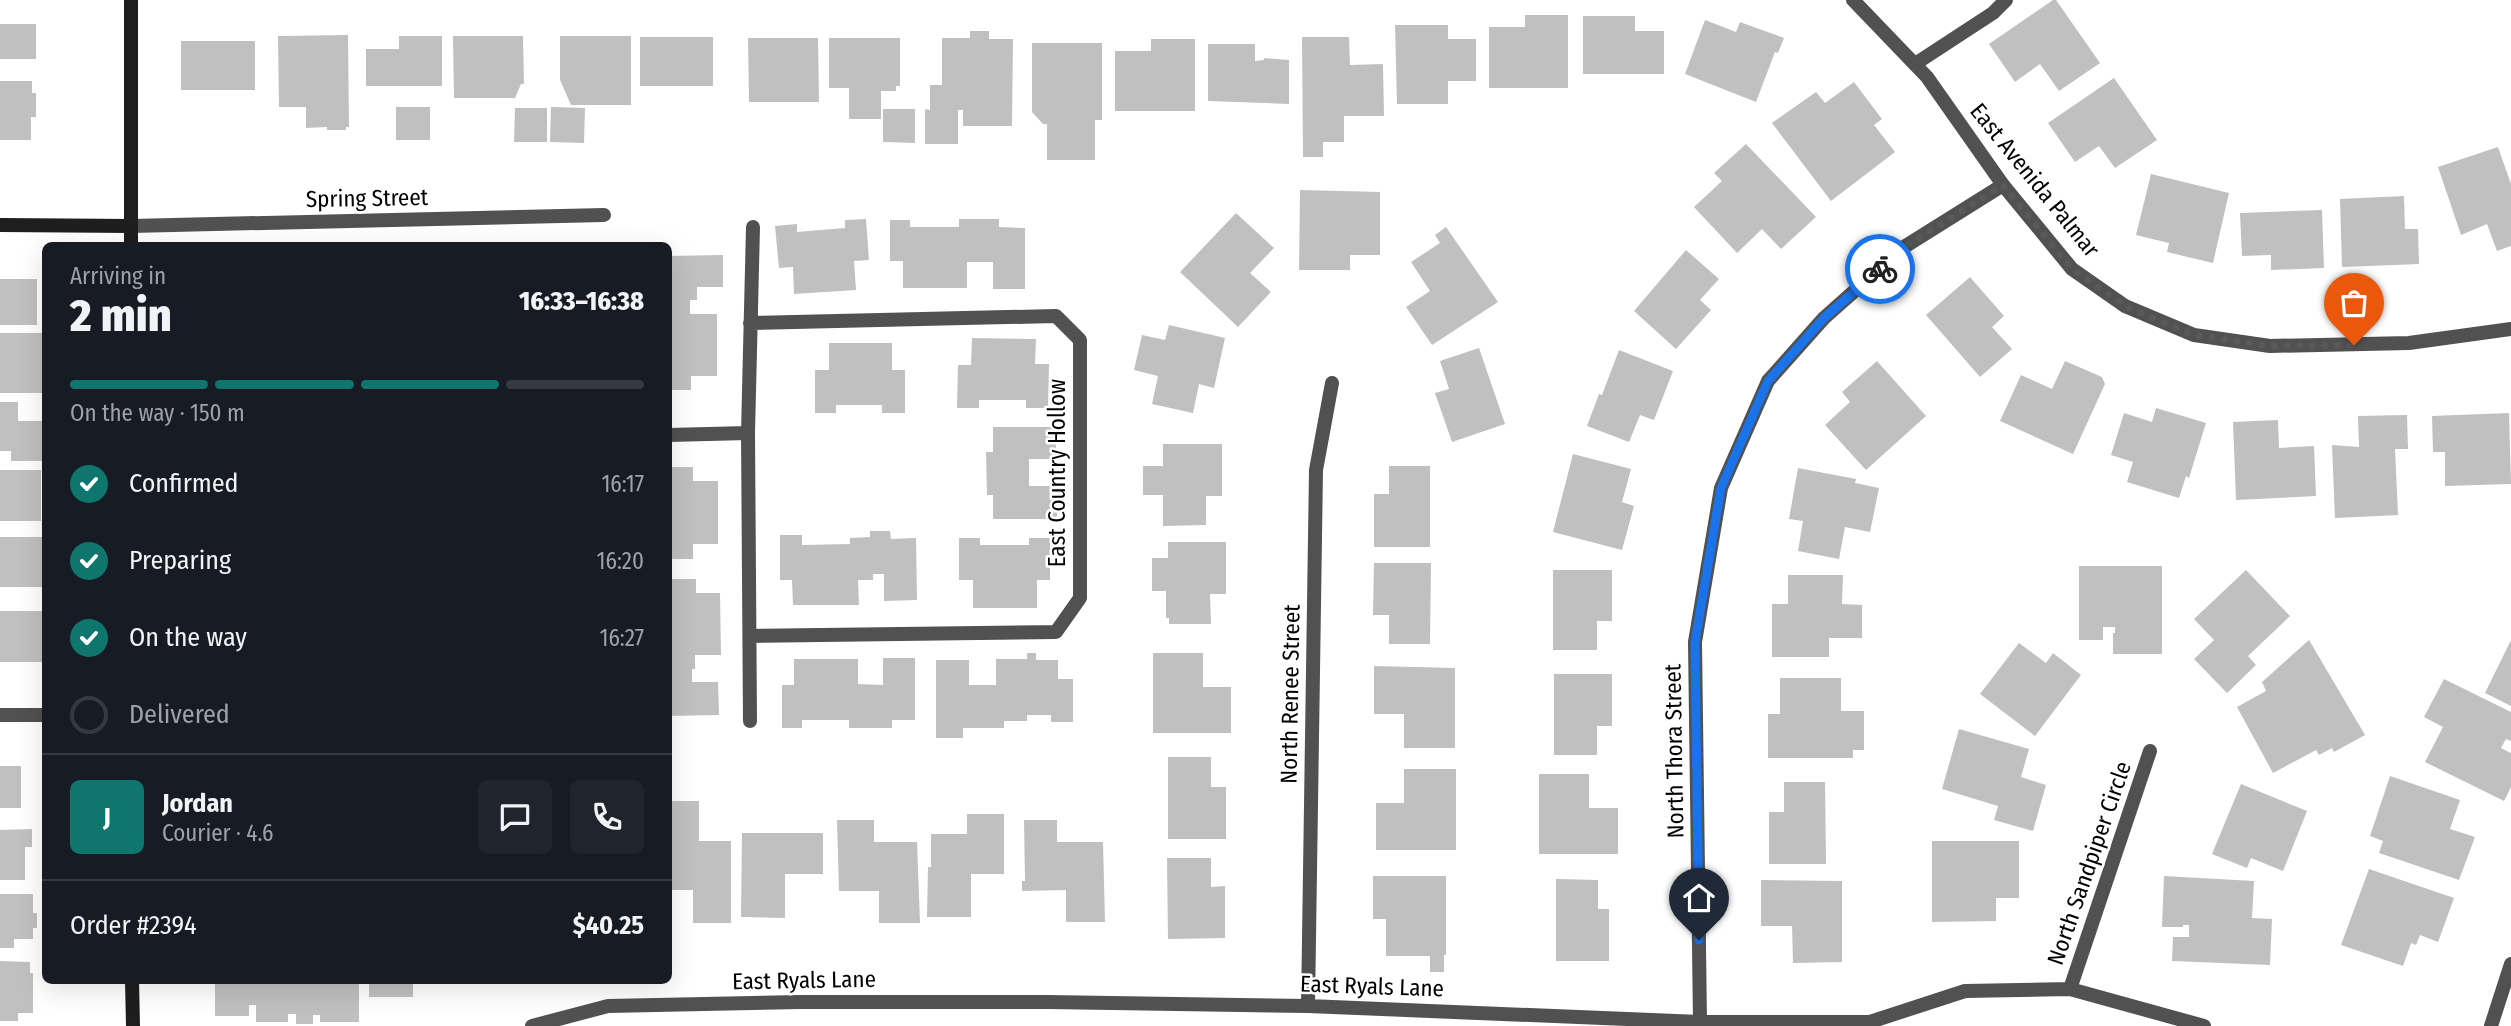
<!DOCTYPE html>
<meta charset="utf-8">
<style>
:root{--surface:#171b24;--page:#20242c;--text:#f1f3f6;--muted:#9ea1a6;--line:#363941;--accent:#0f766e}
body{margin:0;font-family:"Fira Sans Condensed",sans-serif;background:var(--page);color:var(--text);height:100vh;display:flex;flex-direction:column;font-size:26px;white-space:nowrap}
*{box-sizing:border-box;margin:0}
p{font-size:23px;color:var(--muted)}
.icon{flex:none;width:38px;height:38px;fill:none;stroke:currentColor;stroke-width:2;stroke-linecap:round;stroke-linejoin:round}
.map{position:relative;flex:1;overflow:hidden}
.side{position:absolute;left:42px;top:242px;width:630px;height:742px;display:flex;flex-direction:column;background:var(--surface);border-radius:10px;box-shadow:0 7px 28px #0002}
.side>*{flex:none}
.pin{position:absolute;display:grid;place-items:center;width:60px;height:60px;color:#fff;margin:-72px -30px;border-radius:50% 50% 50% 0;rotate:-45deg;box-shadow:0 0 7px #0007}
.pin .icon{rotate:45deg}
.courier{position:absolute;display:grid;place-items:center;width:70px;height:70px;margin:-35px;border:5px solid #1a73e8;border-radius:50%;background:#fff;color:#222;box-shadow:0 2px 9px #0007}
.headline em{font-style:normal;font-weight:800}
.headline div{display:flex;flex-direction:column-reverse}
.headline{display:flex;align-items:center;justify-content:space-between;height:119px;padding:0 28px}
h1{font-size:46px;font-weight:800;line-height:52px}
.bar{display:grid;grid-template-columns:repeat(4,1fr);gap:10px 7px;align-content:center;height:84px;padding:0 28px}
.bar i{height:9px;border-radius:5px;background:var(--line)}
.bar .selected{background:var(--accent)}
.bar p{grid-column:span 4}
.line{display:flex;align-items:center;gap:18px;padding:0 28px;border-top:2px solid var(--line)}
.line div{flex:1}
.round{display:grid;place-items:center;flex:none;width:74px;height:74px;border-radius:10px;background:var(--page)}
ol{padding:0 28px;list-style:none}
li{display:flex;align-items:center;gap:21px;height:77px}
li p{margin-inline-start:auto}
li .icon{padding:7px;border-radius:50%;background:var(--accent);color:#fff;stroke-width:4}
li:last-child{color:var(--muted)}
li i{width:38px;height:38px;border:4px solid var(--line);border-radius:50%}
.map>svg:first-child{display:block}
.building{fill:#c0c0c0}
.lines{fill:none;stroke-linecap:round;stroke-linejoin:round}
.lane{stroke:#515151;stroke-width:14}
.street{stroke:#515151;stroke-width:14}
.secondary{stroke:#1e1e1e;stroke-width:14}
.done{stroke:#595959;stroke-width:7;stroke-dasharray:0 12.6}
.route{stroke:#1a73e8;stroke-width:9}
.labels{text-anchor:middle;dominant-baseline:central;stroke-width:5;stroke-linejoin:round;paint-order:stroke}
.street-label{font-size:23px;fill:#000;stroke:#fff}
</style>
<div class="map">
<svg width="2511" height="1026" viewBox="0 0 2511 1026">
<rect width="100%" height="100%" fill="#fff"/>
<path class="building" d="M2053,0h3l44,63 -41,28 -19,-27 -25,18 -26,-38z
M1525,15h43v73h-79v-61h36z
M1583,16h52v15h29v43h-81z
M1705,20l31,12 4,-10 44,16 -6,15 -3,-1 -19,50 -71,-28z
M0,24h36v35h-36z
M1395,25h53v14h28v42h-28v23h-51z
M970,31h19v8h24l-1,87h-49v-16h-5v34h-33v-35l5,1v-25h12v-47h28z
M348,35l1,92h-3v3h-19v-3l-21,1v-21h-27l-1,-71z
M399,36h43v50h-76v-37h33z
M453,36h70l1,48h-3l-6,14h-61z
M560,36h71v69h-60l-11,-25z
M640,37h73v49h-73z
M1302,37h47l1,28 33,-1 1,52h-40v26h-21v15h-20z
M748,38h70l1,64h-70z
M829,38h71v48h-4v5h-15v28h-32v-31h-20z
M1151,39h44v72h-80v-60h36z
M181,41h74v49h-74z
M1032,43h70v77h-7v40h-48v-36h-4l-11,-12z
M1208,44h47v17l9,-1v-2l25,2v44l-81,-3z
M2114,78l43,62 -42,28 -16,-22 -24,16 -27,-39z
M0,81h32v12h4v24h-5v23h-31z
M1854,82l28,37 -8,6 21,27 -64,49 -59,-78 44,-31 9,11z
M396,107h34v33h-34z
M551,107l34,1 -1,35 -34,-1z
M515,108h32v34h-33z
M883,109h32v34l-32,-1z
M1746,144l70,73 -35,32 -19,-20 -25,24 -43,-46 28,-26 -8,-8z
M2498,147l13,37v62l-14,5 -10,-27 -26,11 -23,-68z
M2151,174l78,19 -16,70 -46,-11 2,-9 -33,-8z
M1300,190l80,2v63h-30v15h-51z
M2404,196l1,33h13l1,35 -77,3 -2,-68z
M2322,210l2,58 -53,2v-15l-29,1 -2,-43z
M1236,213l38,35 -24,25 21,19 -33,35 -58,-55z
M866,219l3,41 -15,1 2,29 -62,4 -1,-27 -14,1 -4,-42 22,-2v8l48,-4v-8z
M959,219h40v8l26,1v61h-32v-27h-26v26h-64v-27h-13v-41h20v7h49z
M1446,227l52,75 -66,43 -26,-38 24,-16 -19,-29 29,-19 -5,-8z
M1686,250l33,29 -19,21 11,10 -35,39 -42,-38z
M723,255v32h-26v13h-7v14h27v62h-26v14h-23v-134z
M1970,277l34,39 -12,11 20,22 -32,28 -54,-62z
M0,279h37v46h-37z
M1169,325l56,13 -11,50 -15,-4 -6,29 -41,-9 6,-28 -24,-6 8,-35 23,5z
M0,333h46v60h-46z
M972,338l64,1 -1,25h14l-1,44h-22v-8h-47v8h-22l1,-43h13z
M829,343h63v27h13v43h-23v-8h-46v8h-21v-43h14z
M1479,348l26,76 -53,18 -17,-49 14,-4 -9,-28z
M1619,350l54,21 -19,49 -14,-5 -11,27 -42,-16 12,-32 3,1z
M1877,361l49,55 -60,54 -41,-45 25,-23 -8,-10z
M2065,361l37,16 3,7 -32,70 -73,-33 21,-46 31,14z
M0,402h18v19h28v40h-35v-10h-11z
M2156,408l50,15 -17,55 -3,-2 -7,22 -52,-16 6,-20 -22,-7 13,-42 28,9z
M2509,413l2,71 -66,2v-34h-12l-1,-36z
M2407,415l1,34h-13l3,66 -63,3 -3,-73 27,2 -1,-31z
M2278,420l1,28 35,-2 2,50 -80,4 -3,-78z
M993,427h63v32h-27v27h28v33h-64v-24h-6l-1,-43h7z
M1163,444h59v52h-16v29l-43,1v-31h-20v-29h20z
M1573,454l58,15 -9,33 12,4 -12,44 -69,-18z
M1389,466h41v81h-56v-53h15z
M668,467h25v14h25v63h-25v15h-25z
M1798,468l58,11 -1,4 24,5 -9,44 -25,-5 -6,32 -41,-8 5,-30 -14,-2z
M0,470h41v51h-41z
M870,531h20l1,8 25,-1 1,62 -33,1v-27h-11v6h-15l1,25h-66l-1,-25h-12v-45h22v10l48,-1v-6l20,-1z
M0,537h46v50h-46z
M959,538h21v7h49v-7h21v42h-13v28h-64v-28h-14z
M1168,542h58v52h-16l1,30h-42v-6h-3v-27h-14v-33h16z
M1374,563h57l-1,81h-41v-29h-16z
M2079,566h83v88h-49v-21h2v-6h-12v13h-24z
M1553,570h59v51h-15v29h-44z
M2246,570l44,46 -42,40 8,9 -29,28 -33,-34 20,-19 -20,-21z
M1788,575h55l-1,29 20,1v33h-33v19h-57v-53h16z
M668,579h28v14h24l1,62h-26v14h-3v13h26l1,33 -51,1z
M0,611h46v51h-46z
M2309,640l56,95 -31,17 -2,-4 -13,7 -3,-5 -43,23 -36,-66 29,-16 -4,-9z
M2511,640v66l-26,-13z
M2019,643l27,20 7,-10 28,22 -46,61 -55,-42z
M1027,653h9v7h22v19h15v43h-22v-7h-24v6h-23v7h-41v10h-27v-78h33v25h27v-26h31z
M1153,653h50v34h28v46h-78z
M883,658h32v62h-23v8h-43v-8h-47v8h-20v-43h12v-26h64v25l25,1z
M1374,666l81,2v80h-51v-34h-30z
M1554,674h58v52h-15v29h-43z
M1780,678h61v33h23v39h-11v8h-85v-44h12z
M2444,679l67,33v29l-5,-2 -5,9 10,5v34l-7,14 -79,-39 18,-35 -19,-10z
M1959,729l70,20 -8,28 25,8 -13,46 -39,-11 4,-14 -56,-17z
M1168,757h43v30h15v52h-58z
M0,766h21v42h-21z
M1404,769h52v81h-80v-47h28z
M1539,774h50v34h29v46h-79z
M2390,776l70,24 -10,29 25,8 -16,43 -80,-27 4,-12 -13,-5z
M1784,782h41l1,82h-57v-52h15z
M2241,784l66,27 -24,60 -32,-13 -4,10 -35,-14z
M668,801h31v40h32v82h-38v-33h-25z
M967,814h37v60h-33v43h-44l1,-50h3v-33h36z
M837,820h37v22h43l3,81h-41v-32h-40z
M1024,820h33v22h46l2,80h-39v-32l-44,1v-10h3z
M32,829v18h-7v33h-25v-50z
M742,833h81v41h-38v44l-44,-1z
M1932,841h87v57h-23v23l-64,1z
M1167,858h44v29l14,-1v52l-57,1z
M2369,869l85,29 -16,44 -18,-7 -4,10 -5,-2 -8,23 -62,-21z
M1373,876h73v79h-2v17h-14v-16h-44v-37h-13z
M2164,876l90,5 -2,37 20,1 -2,46 -98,-4 1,-24h16v-12h-6v2h-21z
M1556,879l42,1v29h11v52h-53z
M1761,880l81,1v81l-49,1 -1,-37h-31z
M0,894h33v19h4v15h-4v11h-19v9h-14z
M0,961l30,1v11h3v40h-15v8h-18z
M215,980h139v3h5v39h-39v-7h-7v9h-17v-10h-8v8h-32v-17h-7v11h-34z
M372,980h41v17h-44v-14h3z"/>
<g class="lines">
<path class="lane" d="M1915,64l78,-51 13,-13"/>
<path class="street" d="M1853,0l74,77 76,108 69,84 53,37 69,29 76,11 139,-3 102,-14
M131,226l473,-11
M668,435l80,-2
M750,636l306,-4 24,-34v-258l-24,-24 -306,7
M0,715h46
M750,721l-2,-288 5,-206
M2070,989l80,-238
M1308,1006l8,-536 16,-87
M1700,1022l-5,-380 26,-154 47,-107 56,-63 80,-71 99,-62
M532,1026l76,-20 192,-4h248l260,4 392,16h170l95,-31 105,-2 134,37
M2491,1026l20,-62"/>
<path class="secondary" d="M0,225l131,1
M131,245v-245
M132,980l1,46"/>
</g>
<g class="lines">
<path class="done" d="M1880,269l24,-22 99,-62 69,84 53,37 69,29 76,11 84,-1"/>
<path class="route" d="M1699,940l-4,-298 26,-154 47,-107 56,-63 56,-49"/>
</g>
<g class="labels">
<g class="street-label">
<text transform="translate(2035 180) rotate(51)">East Avenida Palmar</text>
<text transform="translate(367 198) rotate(-1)">Spring Street</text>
<text transform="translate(1057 473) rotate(-90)">East Country Hollow</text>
<text transform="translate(1290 694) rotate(-89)">North Renee Street</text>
<text transform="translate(1674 751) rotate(-91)">North Thora Street</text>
<text transform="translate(2089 863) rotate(-71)">North Sandpiper Circle</text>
<text transform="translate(804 980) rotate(-1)">East Ryals Lane</text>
<text transform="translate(1372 986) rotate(2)">East Ryals Lane</text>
</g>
</g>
</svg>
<div class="pin" style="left:2354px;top:345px;background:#ea580c"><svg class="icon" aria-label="bag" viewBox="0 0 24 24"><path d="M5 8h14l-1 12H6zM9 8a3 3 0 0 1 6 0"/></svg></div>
<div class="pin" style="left:1699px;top:940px;background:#1f2937"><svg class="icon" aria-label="home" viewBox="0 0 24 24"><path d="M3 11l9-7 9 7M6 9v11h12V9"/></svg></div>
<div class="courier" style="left:1880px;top:269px"><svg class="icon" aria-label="bike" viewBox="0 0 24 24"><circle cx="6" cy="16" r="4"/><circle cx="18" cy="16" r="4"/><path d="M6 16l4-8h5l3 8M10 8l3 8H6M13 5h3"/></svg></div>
<section class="side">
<div class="headline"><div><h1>2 min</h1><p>Arriving in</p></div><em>16:33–16:38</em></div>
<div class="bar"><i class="selected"></i><i class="selected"></i><i class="selected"></i><i></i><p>On the way · 150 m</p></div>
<ol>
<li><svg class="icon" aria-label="check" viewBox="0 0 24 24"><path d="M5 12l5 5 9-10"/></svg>Confirmed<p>16:17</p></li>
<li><svg class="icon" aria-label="check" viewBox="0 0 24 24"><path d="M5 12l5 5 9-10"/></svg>Preparing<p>16:20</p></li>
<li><svg class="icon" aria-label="check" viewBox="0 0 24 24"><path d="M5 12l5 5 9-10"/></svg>On the way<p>16:27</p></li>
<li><i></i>Delivered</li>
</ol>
<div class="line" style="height:126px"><b class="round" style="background:var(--accent);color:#fff">J</b><div><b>Jordan</b><p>Courier · 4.6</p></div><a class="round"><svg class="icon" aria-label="chat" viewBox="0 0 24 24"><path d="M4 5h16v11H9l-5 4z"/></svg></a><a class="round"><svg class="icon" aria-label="phone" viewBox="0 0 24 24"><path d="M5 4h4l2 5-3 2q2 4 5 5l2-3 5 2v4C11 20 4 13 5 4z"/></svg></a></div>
<div class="line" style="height:91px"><div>Order #2394</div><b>$40.25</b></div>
</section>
</div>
